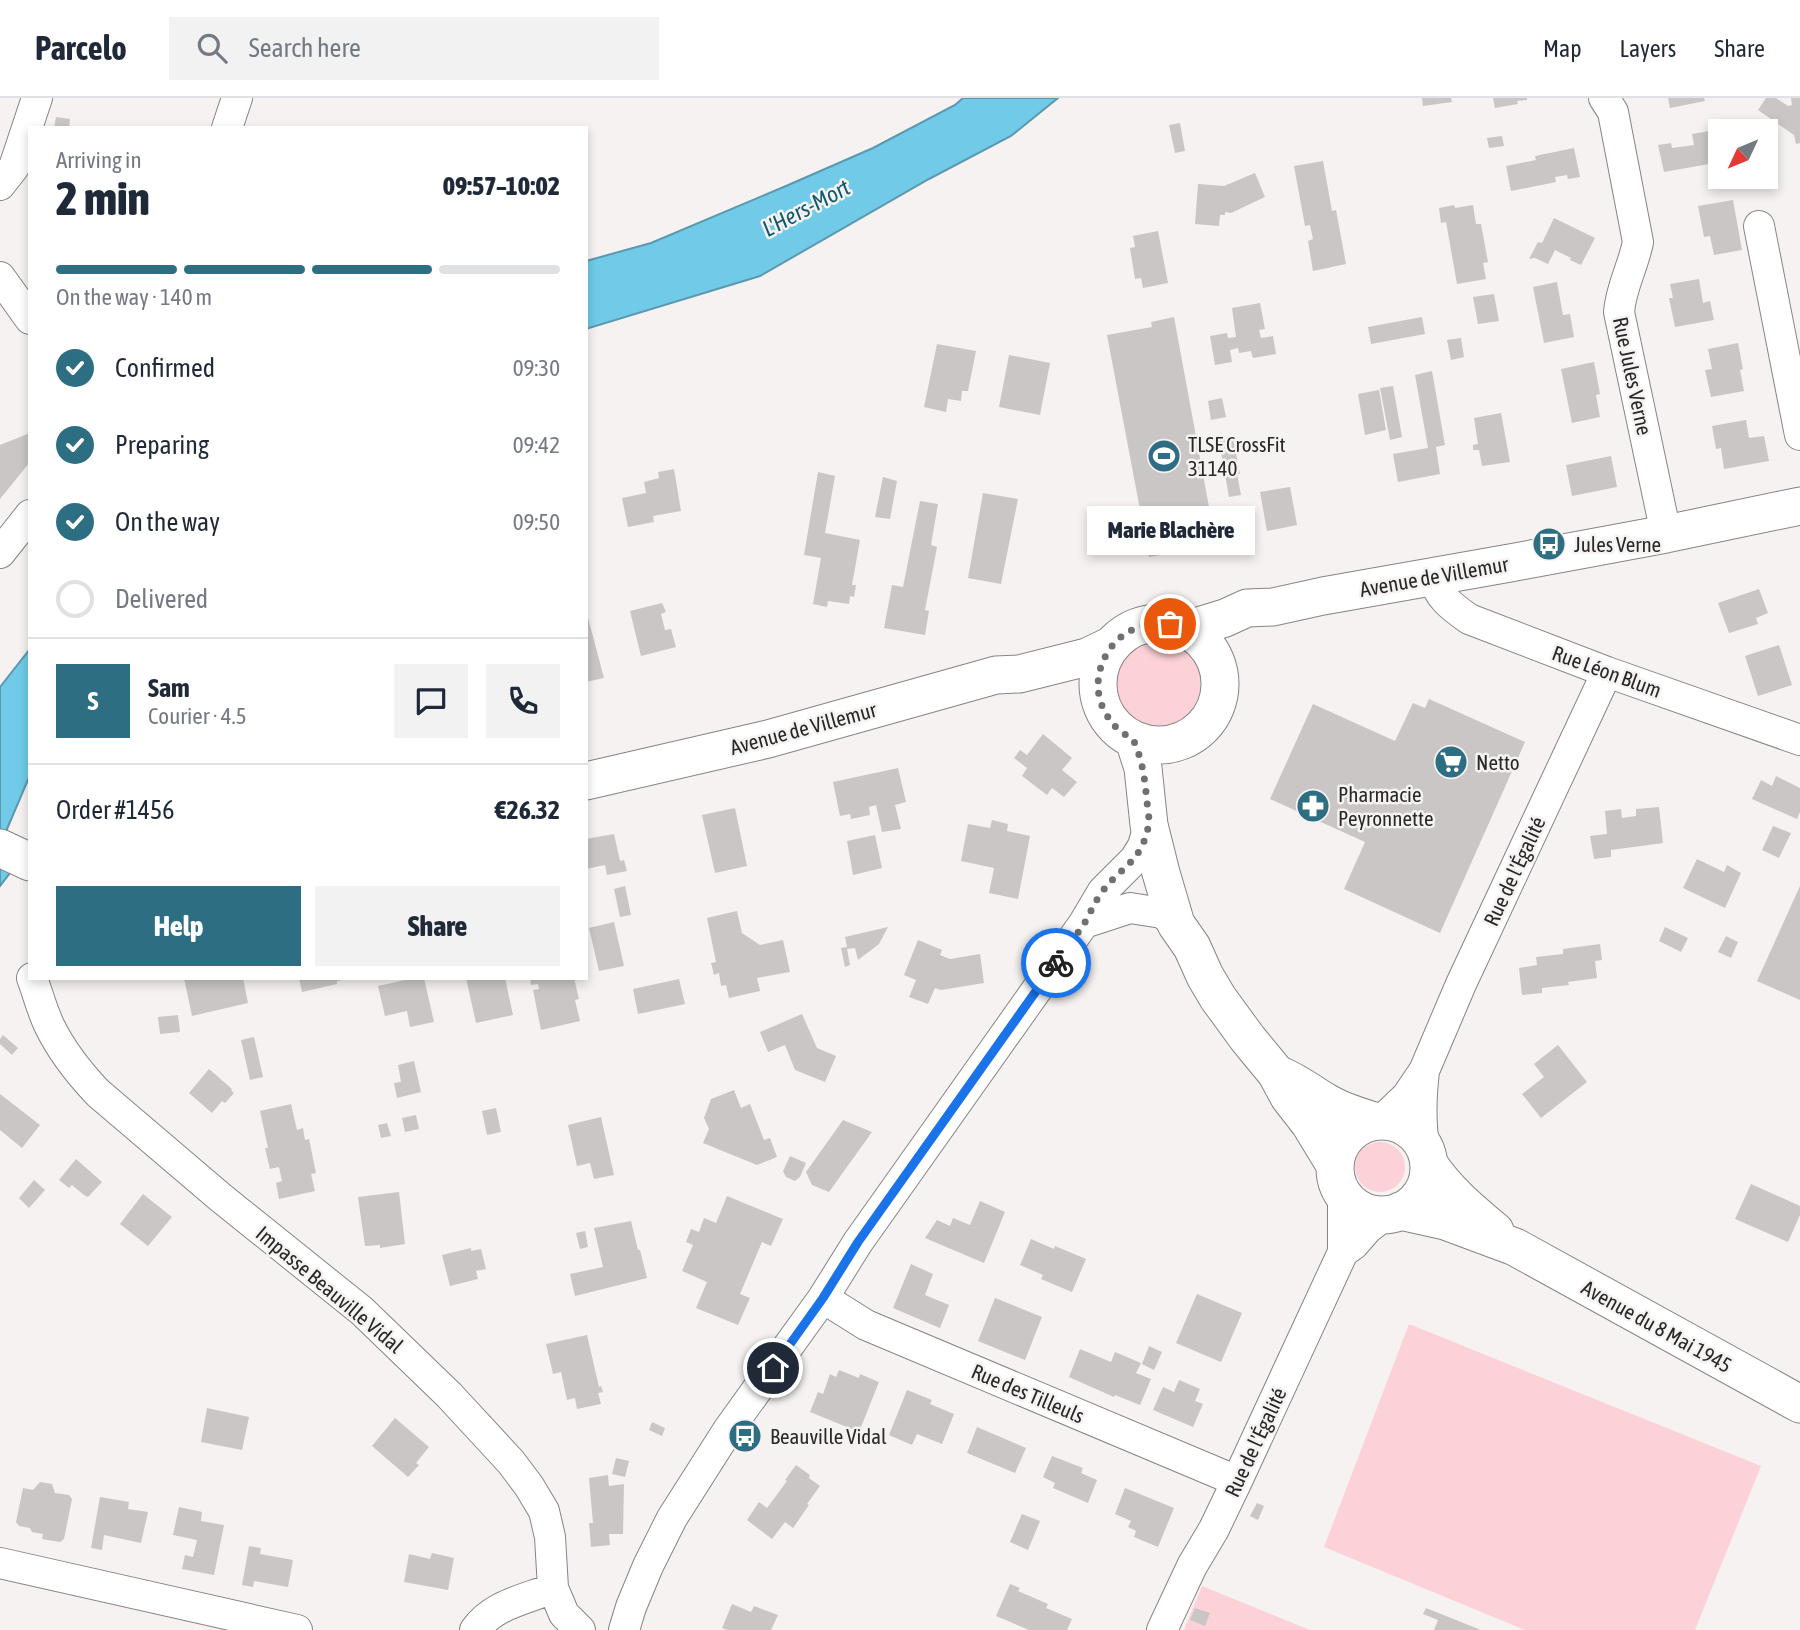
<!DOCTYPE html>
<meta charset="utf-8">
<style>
:root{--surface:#fff;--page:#f2f2f3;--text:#1f2937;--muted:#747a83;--line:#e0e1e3;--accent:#2e6e82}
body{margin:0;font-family:"Asap Condensed",sans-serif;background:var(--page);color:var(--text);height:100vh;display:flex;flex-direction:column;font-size:26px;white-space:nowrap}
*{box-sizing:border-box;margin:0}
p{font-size:23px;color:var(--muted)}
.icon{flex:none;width:38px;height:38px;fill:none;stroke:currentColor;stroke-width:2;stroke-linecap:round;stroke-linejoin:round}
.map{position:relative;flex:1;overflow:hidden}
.sheet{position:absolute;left:28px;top:28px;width:560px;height:854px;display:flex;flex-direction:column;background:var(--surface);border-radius:0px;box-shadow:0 4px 10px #0003}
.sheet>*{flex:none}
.needle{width:46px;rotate:226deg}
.fabs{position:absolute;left:1708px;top:21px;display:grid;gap:14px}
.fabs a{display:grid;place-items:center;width:70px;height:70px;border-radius:0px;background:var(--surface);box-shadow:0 4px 10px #0003;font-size:35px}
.pin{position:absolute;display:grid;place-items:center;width:60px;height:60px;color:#fff;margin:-30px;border:4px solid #fff;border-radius:50%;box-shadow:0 2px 7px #0007}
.courier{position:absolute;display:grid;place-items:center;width:70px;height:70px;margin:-35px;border:5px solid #1a73e8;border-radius:50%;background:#fff;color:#222;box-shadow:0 2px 9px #0007}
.bubble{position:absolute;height:49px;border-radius:0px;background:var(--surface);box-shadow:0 4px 10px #0003;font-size:23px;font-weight:800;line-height:49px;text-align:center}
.overview em{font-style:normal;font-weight:800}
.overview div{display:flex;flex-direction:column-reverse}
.overview{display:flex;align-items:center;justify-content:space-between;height:119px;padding:0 28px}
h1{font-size:46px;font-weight:800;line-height:52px}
.bar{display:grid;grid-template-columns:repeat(4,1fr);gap:10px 7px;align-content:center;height:84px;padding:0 28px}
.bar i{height:9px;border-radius:5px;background:var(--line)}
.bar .current{background:var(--accent)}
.bar p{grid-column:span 4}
.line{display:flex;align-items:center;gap:18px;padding:0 28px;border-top:2px solid var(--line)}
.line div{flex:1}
.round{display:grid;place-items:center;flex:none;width:74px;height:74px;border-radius:0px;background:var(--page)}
ol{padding:0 28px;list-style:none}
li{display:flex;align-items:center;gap:21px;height:77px}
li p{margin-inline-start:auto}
li .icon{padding:7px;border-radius:50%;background:var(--accent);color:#fff;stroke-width:4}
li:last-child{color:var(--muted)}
li i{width:38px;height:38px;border:4px solid var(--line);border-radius:50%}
.cta{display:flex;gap:14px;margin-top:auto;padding:14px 28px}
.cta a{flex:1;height:80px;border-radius:0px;background:var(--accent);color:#fff;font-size:28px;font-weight:800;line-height:80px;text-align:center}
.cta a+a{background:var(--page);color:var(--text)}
header{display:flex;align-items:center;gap:42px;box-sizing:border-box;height:98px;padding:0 35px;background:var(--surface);border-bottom:2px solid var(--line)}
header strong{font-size:33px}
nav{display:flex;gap:38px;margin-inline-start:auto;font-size:24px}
.search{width:490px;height:63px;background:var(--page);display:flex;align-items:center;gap:18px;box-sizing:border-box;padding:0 24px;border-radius:0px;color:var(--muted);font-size:26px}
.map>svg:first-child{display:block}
.green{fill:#fcd1d8}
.water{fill:#70cae8;stroke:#5b99ae;stroke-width:2}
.building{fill:#cac6c6}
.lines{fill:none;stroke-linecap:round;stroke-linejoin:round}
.minor-casing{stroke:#878485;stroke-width:32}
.major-casing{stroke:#878485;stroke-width:39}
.minor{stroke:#fff;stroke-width:30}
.major{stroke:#fff;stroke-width:37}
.done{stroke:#716f6f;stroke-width:7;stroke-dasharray:0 12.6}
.route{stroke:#1a73e8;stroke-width:9}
.labels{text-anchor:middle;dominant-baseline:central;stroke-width:5;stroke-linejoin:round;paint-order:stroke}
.street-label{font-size:21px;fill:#292828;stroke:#f6f2f2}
.poi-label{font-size:21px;fill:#292828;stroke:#f6f2f2;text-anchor:start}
.water-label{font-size:23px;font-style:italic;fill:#105a6f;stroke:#f6f2f2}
</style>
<header>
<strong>Parcelo</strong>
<div class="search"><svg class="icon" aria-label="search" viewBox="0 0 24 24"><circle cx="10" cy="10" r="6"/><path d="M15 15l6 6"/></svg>Search here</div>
<nav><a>Map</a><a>Layers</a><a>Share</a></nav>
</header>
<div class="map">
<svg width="1800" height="1532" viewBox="0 0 1800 1532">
<rect width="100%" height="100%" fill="#f6f2f2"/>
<path class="green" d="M1115 585a43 43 0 1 1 86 0a43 43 0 1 1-86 0Z
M1355 1069a25 25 0 1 1 50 0a25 25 0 1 1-50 0Z
M1409,1226l352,142 -66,164h-170l-201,-83z
M1202,1488l108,44h-126z"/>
<path class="water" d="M963,0h95l-47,38 -82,43 -169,97 -174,53v-68l65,-18 135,-57 87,-38 82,-43z
M30,551v126l-23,54 3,44 -10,13v-199z"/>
<path class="building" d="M1422,0h29l1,4 -29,4z
M1493,0h34v2l-10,1 1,3 -23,4z
M1668,0h36l1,3 -35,7z
M1766,0h10l12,8 4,-1 -1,-7h9v45l-4,1 -2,-9 -36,-25z
M56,19l14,2 -1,9h-15z
M1180,25l5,28 -10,2 -6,-28z
M1715,32l5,32 -56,10 -6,-27 13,-2 1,5 22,-3 -2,-11z
M1502,38l2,10 -15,2 -2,-10z
M1574,50l6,29 -12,2 -1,-4 -12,2 1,5 -45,9 -5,-25 30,-6 -1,-4z
M1323,63l9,50 4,-1 10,54 -33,7 -5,-30 5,-2 -3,-14 -5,1 -11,-60z
M1255,75l10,24 -34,16 -6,-1v3h-5l-1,11 -24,-2 3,-40 26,2z
M1733,102l9,50 -28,5 -4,-19 -6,1 -6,-31z
M1454,107l1,3 18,-3 3,19h5l7,38 -5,1 3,16 -29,5 -11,-62 -5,1 -2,-15z
M1554,120l41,20 -14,27 -11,-5 1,-2 -16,-8 -7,14 -13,-6 -6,1 9,-17 4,1z
M1158,133l10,52 -25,5 -2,-10 -6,1 -5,-31 5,-1 -2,-11z
M1699,181l4,24 7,-2 4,19 -39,7 -6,-29h4l-3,-14z
M1557,184l6,33 7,-1 4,23 -30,6 -11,-56z
M1494,196l5,27 -21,3 -5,-27z
M1260,205l5,26 -6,1 2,8 12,-2 3,18 -23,4 -2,-7 -12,2 -1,-5 -8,2 2,12 -17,3 -5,-29 17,-3 1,5 8,-1 -4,-29z
M1174,219l42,228 -67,12 -42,-222 45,-8 -1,-5z
M1422,219l3,17 -54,10 -3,-17z
M1461,240l3,19 -13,3 -4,-20z
M1738,245l5,26 -3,1 4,21 -33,6 -6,-27 7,-1 -4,-20z
M937,246l39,7 -8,40h-6l-1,10 -13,-2 -2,13 -22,-5z
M1009,257l41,8 -10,52 -41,-8z
M1594,264l6,32 -4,1 4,22 -28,6 -11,-54z
M1432,273l13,74 -9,2 4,27 -42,8 -5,-28 35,-6 -13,-73z
M1393,288l9,51 -12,3 -10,-52z
M1379,292l7,40 -21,5 -7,-41z
M1222,300l4,19 -15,3 -3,-19z
M1501,315l9,49 -28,4 -3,-16h-6v-5l5,-1 -4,-26z
M1746,322l3,18 15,-2 5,25 -45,8 -3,-21 -5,1 -4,-23z
M30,335v29l-30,37v-54z
M1233,340l7,36h-3l4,21 -12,2 -10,-56z
M1611,358l6,31 -45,9 -6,-31z
M674,371l7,42 -28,5 1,6 -26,5 -6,-29 24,-5 -2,-11 15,-4 -1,-6z
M818,374l17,4 -10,57 35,7 -8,45h4l-2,12 -4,-1 -1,8 -21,-3 -1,6 -14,-3 8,-46 -17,-3z
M883,379l14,4 -7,38 -15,-2z
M1290,389l7,38 -30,6 -7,-39z
M983,395l35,6 -17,85 -33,-6z
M920,403l18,3 -7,41 6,2 -12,63 4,1 -4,24 -41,-7 8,-43 11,2z
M1759,491l9,24 -12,5 2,6 -29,9 -11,-30z
M662,505l4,9 -5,2 4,16 6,-1 5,18 -35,9 -11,-45z
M586,512l18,68 -18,4z
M1779,547l13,40 -34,11 -13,-40z
M1429,601l96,43 -85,191 -96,-44 21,-47 -95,-43 43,-95 82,37 18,-38 12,5z
M1043,636l29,24 -10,12 15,12 -13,15 -12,-9 -5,7 -25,-19 5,-8 -13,-10 6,-8 7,5z
M898,670l8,34 -11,3 6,24 -19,3 -6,-27 -7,2 1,8 -19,4 -1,-5 -10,2 -7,-34z
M1776,678l24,12v24l-3,7 -45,-20 9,-19 11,6z
M1659,709l4,36 -52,7v7l-17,2 -4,-23 17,-2 -2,-23 16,-2 1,9 14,-2v-7z
M735,710l12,58 -32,7 -13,-58z
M992,722l16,4 -1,7 23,5 -12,63 -29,-6 5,-25 -33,-7 7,-37 22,4z
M1773,728l18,7 -12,25 -17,-8z
M614,736l6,27 4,-1 3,11 -20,4 -2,-10 -19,4v-30z
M875,737l7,33 -29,7 -6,-34z
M1697,761l27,13 3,-7 14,8 -16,35 -42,-20z
M625,788l6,29 -11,2 -6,-28z
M1800,788v114l-43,-19z
M737,813l5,22 18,12 23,-5 7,32 -33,6 3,13 -31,7 -3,-13 -5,1 -2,-13 -5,2 -3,-12 5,-1 -9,-44z
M614,824l10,44 -25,5 -10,-43z
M888,829l-9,17 -21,16 -3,-12 -8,1 3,16 -5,2 -4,-19 6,-1 -2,-10z
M1665,829l23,11 -7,14 -22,-11z
M1726,838l12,6 -7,16 -13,-6z
M918,842l24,10 -2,5 10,4 30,-5 4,29 -43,7 -6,-2 -7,16 -19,-7 7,-17 -12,-5z
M1600,846l2,16 -7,1 2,17 -29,4 1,3 -27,3v5l-20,2 -3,-27 18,-3 -1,-8 27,-3v-5z
M184,880h59l5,25 -56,13z
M299,880h47v1l-9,2v3l-35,8z
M414,880h10l10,44 -24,5 -3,-16 -22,5 -7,-30z
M466,880h39l8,37 -37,8z
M530,880h44l5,21 -4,1 5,21 -39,9 -8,-40 6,-1 -1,-5 -7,1z
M679,881l6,25 -47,10 -5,-25z
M802,916l15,34 19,8 -11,26 -30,-12 -10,-25 -17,7 -8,-20z
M178,917l2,17 -20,2 -2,-17z
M3,937l15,13 -6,7 -12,-11v-5z
M254,939l9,40 -13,3 -9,-40z
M1558,947l29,37 -46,36 -19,-24 22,-17 -10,-13z
M414,963l7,31 -24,6 -3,-15 7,-1 -3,-17z
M209,971l23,20 -1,1 3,3 -9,10 -3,-2 -10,12 -23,-20z
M734,992l7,18 9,-4 14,36 6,-2 7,19 -20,8 -54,-22 6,-14 -5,-11 7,-19z
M0,996l40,31 -18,23 -22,-18z
M291,1006l6,26 6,-2 2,12 4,-1 7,34 -5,1 4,17 -36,8 -3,-16 6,-2 -3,-14 -9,2 -5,-21h3l-8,-37z
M496,1010l5,24 -14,3 -5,-24z
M416,1017l3,14 -14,3 -3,-14z
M601,1019l13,58 -20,4 -4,-16 -13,3 -9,-41z
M843,1022l29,12 -43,60 -17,-7 -6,-13z
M387,1025l4,13 -10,2 -3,-13z
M790,1058l16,7 -6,14 -5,4 -9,-4 -3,-6z
M76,1061l26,23 -14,15 -4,-2 -12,-10 -3,3 -10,-8z
M34,1082l11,10 -16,18 -10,-10z
M1751,1086l49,22v9l-12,27 -53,-23z
M399,1094l6,52 -25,4v-3l-15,1 -7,-49z
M143,1096l29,23 -24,29 -28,-22z
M727,1098l56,23 -12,27 -9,-4 -22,52 10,4 -12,27 -42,-17 11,-26 -25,-11 11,-26 -7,-3 5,-13 8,3 5,-14 12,5z
M980,1103l25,11 -21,51 -59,-25 12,-18 13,6 3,-8 17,7z
M631,1123l7,29h2l7,28 -72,18 -5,-22 33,-7 -9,-39z
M585,1133l3,16 -8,2 -4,-16z
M1031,1141l23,10 1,-3 31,13 -14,33 -31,-13 2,-4 -23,-10z
M471,1150v3l10,-2 5,20 -10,2 2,8 -28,7 -8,-31z
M911,1166l22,10 -8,21 24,10 -9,23 -47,-20z
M1197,1196l45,19 -21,49 -45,-19z
M995,1200l47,19 -17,43 -47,-19z
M587,1237l12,52 2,-1 2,6 -5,1 3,11 -24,5 -2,-11 -8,2 -6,-28 -8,2 -7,-30z
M1149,1248l13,6 -8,18 -12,-6z
M1080,1251l31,13 4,-10 26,11 -5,10 15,6 -11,26 -25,-10 -1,2 -45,-20z
M839,1272l20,8 1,-4 19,8 -20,50 -49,-20 8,-20 5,2 7,-20 6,3z
M1179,1282l21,9 -5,12 8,3 -10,23 -40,-17 10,-23 11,5z
M907,1292l25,10 -2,4 24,10 -12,30 -25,-10 -5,11 -23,-10z
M207,1310l42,9 -7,33 -41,-8z
M395,1320l34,29 -13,16 3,2 -11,12 -36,-31z
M652,1324l13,6 -3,8 -13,-6z
M977,1329l49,21 -11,25 -48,-20z
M1052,1358l31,12 -2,5 16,7 -9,23 -35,-15 2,-5 -12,-6z
M616,1360l13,3 -4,16 -13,-3z
M796,1367l14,10 -1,3 11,8 -13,18 2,1 -16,23 -8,-6 -13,17 -25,-19 12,-18 8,6 20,-27 -2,-1z
M608,1377l1,11 15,-2 -1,50h-14l1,11 -19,2 -2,-24h4l-4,-45z
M40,1384l12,2 3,9 14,2 3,4 -8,40 -4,3 -18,-3 1,-5 -11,-2 -2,-4 -11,-2 -3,-4 7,-34 10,2z
M1125,1390l49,20 -16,39 -24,-10 2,-6 -8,-4 3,-6 -16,-7z
M100,1399l29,5 -1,7 20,3 -7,31 -37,-8 -2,15 -11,-2z
M1257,1405l7,3 -6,14 -8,-4z
M179,1409l23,5 -1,9 23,4 -10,50 -32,-6 3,-14 8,2 4,-17 -24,-5z
M1022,1416l18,7 -12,29 -18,-8z
M249,1448l12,2 -1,6 33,6 -5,27 -34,-6 -1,6 -11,-2z
M432,1455l22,5 -6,32 -44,-8 5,-28 21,5z
M1010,1486l10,4 -2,3 30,13 -2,4 26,11 -5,11h-38l-33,-14z
M732,1506l19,8 3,-6 24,9 -7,15h-43l-6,-2z
M1195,1510l15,5 -5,13 -15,-6z
M1426,1510l55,22h-47l4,-10 -15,-6z"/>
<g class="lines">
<defs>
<path id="minor" d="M1604,0l9,14 25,130c-5,25 -17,45 -19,70l47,222
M227,30l10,-30
M0,87l14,-18 23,-69
M1759,128l41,209
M0,179l30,42
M0,455l30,-38
M1433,478c5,21 19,31 36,43l138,53 193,68
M1084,825l46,-15 32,5 14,11
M32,880c6,16 10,32 17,47 12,25 30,48 49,68l122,104 142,114 87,84 62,67 18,24 15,25 6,26 3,51 11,26 16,16
M1381,1023l26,-25 17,-25 37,-87 146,-312
M1424,1047c-4,-25 -3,-48 0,-74
M1343,1154l11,-8 13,-15 19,-15
M823,1200l43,27 371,156
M0,1465l297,67
M475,1532c19,-26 49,-30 78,-42
M624,1532l7,-23 17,-41 24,-48 56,-88 95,-132 35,-56 226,-319 19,-32 32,-32 8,-13 6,-21
M1162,1532l30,-64 22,-37 23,-48 106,-229v-59"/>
<path id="major" d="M1098 586a61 61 0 1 1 122 0a61 61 0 1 1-122 0Z
M1186,532l39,-12 22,-10 26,-1 50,-11 187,-33 156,-29 134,-28
M1134,642l9,28 6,57 12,48 15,51 16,23 13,29 13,22 30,41 28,34 13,24 21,27 25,41
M586,683l182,-42 228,-64 23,-1 68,-17 25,-12
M0,750l30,14
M1282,978c16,7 29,17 44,26 15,9 32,14 48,19
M1335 1070a47 47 0 1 1 94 0a47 47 0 1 1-94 0Z
M1429,1066c18,27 41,46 66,67
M1400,1113l45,10 70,26 285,157"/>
</defs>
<use href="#minor" class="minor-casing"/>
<use href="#major" class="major-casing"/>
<use href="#minor" class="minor"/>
<use href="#major" class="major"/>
</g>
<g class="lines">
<path class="done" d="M1056,865c9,-13 19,-26 28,-39 6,-10 11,-23 18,-32 19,-26 38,-28 46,-64 2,-8 0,-18 -1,-26 -2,-21 -4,-39 -12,-58 -2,-7 -9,-8 -15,-13 -7,-6 -12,-13 -16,-21 -16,-31 2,-72 35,-83 10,-4 20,-3 31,-3"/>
<path class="route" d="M773,1270l50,-70 35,-56 198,-279"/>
</g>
<defs>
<symbol id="stadium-disc" viewBox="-11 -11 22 22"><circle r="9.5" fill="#2e6e82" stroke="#f6f2f2"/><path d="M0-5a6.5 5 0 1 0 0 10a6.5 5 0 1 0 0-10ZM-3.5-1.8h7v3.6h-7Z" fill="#fff"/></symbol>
<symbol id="bus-disc" viewBox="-11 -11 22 22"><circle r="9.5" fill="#2e6e82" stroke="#f6f2f2"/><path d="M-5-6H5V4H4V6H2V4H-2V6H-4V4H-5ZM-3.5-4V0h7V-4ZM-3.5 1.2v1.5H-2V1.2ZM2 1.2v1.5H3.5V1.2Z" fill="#fff"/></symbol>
<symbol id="supermarket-disc" viewBox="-11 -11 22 22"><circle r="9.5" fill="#2e6e82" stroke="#f6f2f2"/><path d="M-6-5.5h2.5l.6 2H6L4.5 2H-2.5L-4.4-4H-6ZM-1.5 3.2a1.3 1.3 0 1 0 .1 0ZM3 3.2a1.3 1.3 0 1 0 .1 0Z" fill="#fff"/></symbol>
<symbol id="pharmacy-disc" viewBox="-11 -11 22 22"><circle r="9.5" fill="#2e6e82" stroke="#f6f2f2"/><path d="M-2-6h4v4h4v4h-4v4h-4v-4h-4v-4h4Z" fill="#fff"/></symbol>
</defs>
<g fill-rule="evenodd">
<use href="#stadium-disc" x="1145" y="339" width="38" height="38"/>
<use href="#bus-disc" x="1530" y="427" width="38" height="38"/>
<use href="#supermarket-disc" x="1432" y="645" width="38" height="38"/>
<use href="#pharmacy-disc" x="1294" y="689" width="38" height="38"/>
<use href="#bus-disc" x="726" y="1319" width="38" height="38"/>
</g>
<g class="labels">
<g class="street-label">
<text transform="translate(1633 278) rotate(78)">Rue Jules Verne</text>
<text transform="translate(1434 478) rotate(-10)">Avenue de Villemur</text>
<text transform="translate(1607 573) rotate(20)">Rue Léon Blum</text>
<text transform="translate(803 630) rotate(-15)">Avenue de Villemur</text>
<text transform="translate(1514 773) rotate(-65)">Rue de l'Égalité</text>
<text transform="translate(330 1191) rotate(40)">Impasse Beauville Vidal</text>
<text transform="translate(1657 1228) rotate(29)">Avenue du 8 Mai 1945</text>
<text transform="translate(1028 1295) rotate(23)">Rue des Tilleuls</text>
<text transform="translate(1255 1344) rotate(-65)">Rue de l'Égalité</text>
</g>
<g class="poi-label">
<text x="1188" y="346">TLSE CrossFit<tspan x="1188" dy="24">31140</tspan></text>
<text x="1574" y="446">Jules Verne</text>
<text x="1476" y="664">Netto</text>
<text x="1338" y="696">Pharmacie<tspan x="1338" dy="24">Peyronnette</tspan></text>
<text x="770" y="1338">Beauville Vidal</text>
</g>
<g class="water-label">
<text transform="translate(806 110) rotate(-28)">L'Hers-Mort</text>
</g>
</g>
</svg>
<div class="fabs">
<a><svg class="needle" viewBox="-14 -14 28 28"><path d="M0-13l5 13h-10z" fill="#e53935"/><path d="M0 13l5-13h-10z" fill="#747a83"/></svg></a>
</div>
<div class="pin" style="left:1170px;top:526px;background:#ea580c"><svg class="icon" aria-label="bag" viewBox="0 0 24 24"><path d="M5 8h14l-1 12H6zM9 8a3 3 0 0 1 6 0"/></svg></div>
<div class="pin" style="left:773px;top:1270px;background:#1f2937"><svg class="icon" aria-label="home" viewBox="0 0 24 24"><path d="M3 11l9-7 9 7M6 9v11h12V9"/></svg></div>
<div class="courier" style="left:1056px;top:865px"><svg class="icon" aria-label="bike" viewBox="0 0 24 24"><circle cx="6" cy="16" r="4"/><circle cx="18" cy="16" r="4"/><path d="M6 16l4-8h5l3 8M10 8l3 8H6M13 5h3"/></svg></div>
<div class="bubble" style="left:1087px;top:408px;width:168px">Marie Blachère</div>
<section class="sheet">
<div class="overview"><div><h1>2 min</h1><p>Arriving in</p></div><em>09:57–10:02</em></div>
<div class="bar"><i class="current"></i><i class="current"></i><i class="current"></i><i></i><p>On the way · 140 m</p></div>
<ol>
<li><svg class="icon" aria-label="check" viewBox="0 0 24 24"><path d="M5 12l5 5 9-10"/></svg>Confirmed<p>09:30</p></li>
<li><svg class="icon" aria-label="check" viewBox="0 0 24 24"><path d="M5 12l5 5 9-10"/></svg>Preparing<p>09:42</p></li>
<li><svg class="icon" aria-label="check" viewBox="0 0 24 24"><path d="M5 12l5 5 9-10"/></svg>On the way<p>09:50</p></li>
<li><i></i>Delivered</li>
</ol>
<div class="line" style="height:126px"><b class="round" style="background:var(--accent);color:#fff">S</b><div><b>Sam</b><p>Courier · 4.5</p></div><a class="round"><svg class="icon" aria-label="chat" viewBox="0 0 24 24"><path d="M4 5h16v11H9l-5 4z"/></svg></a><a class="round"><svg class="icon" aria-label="phone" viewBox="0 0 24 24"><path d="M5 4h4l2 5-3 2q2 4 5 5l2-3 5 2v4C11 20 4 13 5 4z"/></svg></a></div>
<div class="line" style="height:91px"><div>Order #1456</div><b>€26.32</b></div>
<div class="cta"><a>Help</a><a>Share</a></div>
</section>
</div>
